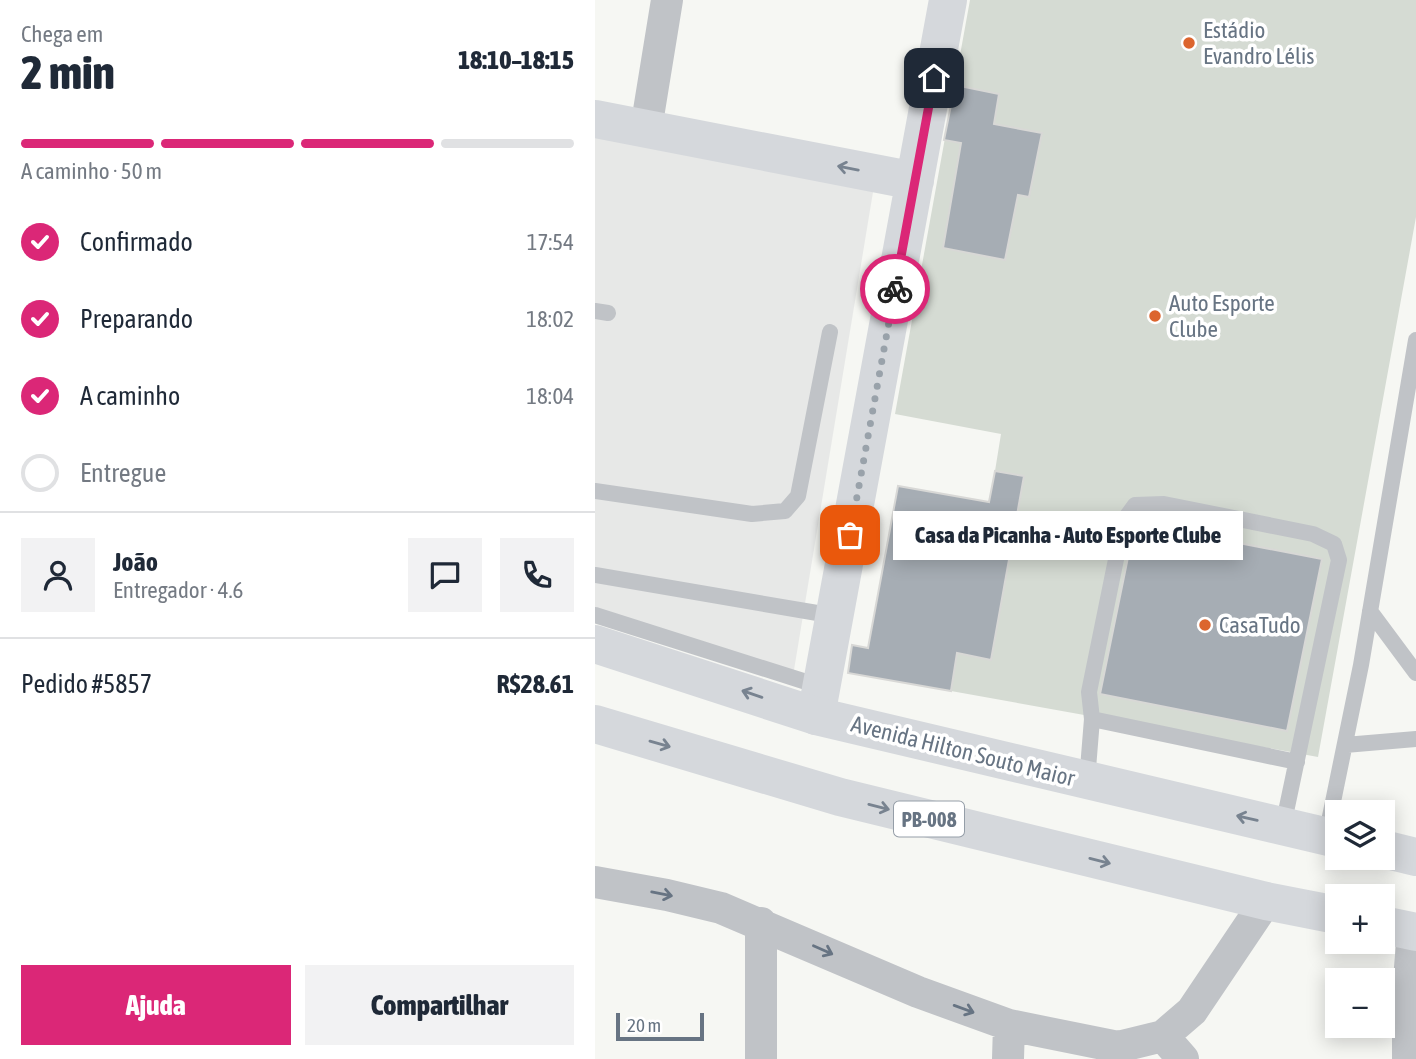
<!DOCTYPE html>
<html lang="pt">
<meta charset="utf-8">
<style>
:root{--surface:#fff;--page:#f2f2f3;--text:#1f2937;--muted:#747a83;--line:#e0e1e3;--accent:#db2777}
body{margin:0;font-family:"Asap Condensed",sans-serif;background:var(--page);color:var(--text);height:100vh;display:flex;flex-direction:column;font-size:26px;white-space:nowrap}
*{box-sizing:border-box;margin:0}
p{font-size:23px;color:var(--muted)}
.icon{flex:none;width:38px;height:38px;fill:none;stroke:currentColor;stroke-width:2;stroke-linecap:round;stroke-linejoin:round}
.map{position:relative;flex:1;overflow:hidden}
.panel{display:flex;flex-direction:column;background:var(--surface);width:595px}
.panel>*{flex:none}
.buttons{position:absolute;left:730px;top:800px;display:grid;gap:14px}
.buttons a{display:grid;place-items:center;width:70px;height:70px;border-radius:0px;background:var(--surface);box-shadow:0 4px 18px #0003;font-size:35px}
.scale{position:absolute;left:21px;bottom:18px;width:88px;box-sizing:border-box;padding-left:7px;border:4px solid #677483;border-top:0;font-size:19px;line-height:24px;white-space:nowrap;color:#677483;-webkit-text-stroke:5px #fff;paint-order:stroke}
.pin{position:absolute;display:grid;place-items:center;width:60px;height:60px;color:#fff;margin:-30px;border-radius:14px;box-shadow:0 4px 10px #0006}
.courier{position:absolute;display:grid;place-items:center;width:70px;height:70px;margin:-35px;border:5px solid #db2777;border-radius:50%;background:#fff;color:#222;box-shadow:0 2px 9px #0007}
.bubble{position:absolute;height:49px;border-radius:0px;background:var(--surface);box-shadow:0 4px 18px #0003;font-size:23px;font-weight:800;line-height:49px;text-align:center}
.summary em{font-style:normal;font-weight:800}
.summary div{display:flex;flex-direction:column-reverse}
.summary{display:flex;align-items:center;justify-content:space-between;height:119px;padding:0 21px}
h1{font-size:46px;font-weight:800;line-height:52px}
.bar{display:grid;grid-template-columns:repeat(4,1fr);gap:10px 7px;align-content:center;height:84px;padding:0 21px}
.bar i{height:9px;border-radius:5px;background:var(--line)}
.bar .selected{background:var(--accent)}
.bar p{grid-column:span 4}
.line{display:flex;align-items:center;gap:18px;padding:0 21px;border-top:2px solid var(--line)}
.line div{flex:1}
.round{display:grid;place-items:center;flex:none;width:74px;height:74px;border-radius:0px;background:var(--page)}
ol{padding:0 21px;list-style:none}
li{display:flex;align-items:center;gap:21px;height:77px}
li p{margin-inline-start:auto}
li .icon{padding:7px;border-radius:50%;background:var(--accent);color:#fff;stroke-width:4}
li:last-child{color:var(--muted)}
li i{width:38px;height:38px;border:4px solid var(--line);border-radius:50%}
.action{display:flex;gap:14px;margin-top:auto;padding:14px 21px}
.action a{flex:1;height:80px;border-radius:0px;background:var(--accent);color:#fff;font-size:28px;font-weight:800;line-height:80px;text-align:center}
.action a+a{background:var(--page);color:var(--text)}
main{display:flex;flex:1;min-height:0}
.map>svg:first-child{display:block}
.built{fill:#e7e8e7}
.green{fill:#d5dbd3}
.building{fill:#a6adb4;stroke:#d8d8d6;stroke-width:2}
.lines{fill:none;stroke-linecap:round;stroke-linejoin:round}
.service{stroke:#c0c3c7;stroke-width:16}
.minor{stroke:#c0c3c7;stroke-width:32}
.secondary{stroke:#d5d8dc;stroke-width:38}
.primary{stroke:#d5d8dc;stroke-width:38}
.oneway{stroke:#788390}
.oneway2{stroke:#677483}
.done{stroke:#99a2aa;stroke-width:7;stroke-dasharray:0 12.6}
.route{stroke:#db2777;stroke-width:9}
.poi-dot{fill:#dc652e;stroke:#fff;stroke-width:2.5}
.labels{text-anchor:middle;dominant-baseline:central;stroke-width:7;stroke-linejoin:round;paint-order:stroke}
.shield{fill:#fff;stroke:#959ea8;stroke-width:2}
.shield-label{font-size:21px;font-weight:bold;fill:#677483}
.poi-label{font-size:23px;fill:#677483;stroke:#fff;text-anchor:start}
.street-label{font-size:23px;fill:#677483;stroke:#fff}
</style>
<main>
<section class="panel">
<div class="summary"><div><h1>2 min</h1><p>Chega em</p></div><em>18:10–18:15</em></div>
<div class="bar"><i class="selected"></i><i class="selected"></i><i class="selected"></i><i></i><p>A caminho · 50 m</p></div>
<ol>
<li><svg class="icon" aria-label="check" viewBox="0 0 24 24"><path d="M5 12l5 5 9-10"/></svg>Confirmado<p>17:54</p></li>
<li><svg class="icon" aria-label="check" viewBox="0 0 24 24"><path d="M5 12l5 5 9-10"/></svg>Preparando<p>18:02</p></li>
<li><svg class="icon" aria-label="check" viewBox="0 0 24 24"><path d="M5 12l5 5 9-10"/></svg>A caminho<p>18:04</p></li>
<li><i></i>Entregue</li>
</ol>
<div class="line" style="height:126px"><a class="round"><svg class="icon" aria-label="person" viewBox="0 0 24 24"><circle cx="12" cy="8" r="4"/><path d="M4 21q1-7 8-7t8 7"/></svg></a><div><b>João</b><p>Entregador · 4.6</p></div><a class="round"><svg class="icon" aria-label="chat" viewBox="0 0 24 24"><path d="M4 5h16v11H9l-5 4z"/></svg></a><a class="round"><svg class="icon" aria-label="phone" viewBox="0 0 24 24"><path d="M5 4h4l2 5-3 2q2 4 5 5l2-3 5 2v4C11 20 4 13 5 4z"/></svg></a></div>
<div class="line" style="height:91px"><div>Pedido #5857</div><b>R$28.61</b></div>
<div class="action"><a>Ajuda</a><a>Compartilhar</a></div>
</section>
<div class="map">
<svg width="821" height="1059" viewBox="0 0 821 1059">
<rect width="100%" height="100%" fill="#f6f7f3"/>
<path class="built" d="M0,133l280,47 -83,502 -197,-61z"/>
<path class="green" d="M375,0h446v217l-98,540 -367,-66 6,-38 34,6 33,-183 -29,-5 6,-37 -106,-20z"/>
<path class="building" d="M360,85l44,9 -5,30 48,9 -13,64 -11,-2 -13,65 -62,-12 18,-105 -17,-3z
M400,471l29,5 -33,184 -34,-7 -6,38 -103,-18 4,-28 16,3 30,-162 91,16z
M540,523l187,36 -35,172 -187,-37z"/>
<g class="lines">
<path class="service" d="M0,311l13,2
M0,491l157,23 33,-3 13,-15 32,-164
M0,575l240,41
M775,611l46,62
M0,615l227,72
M497,719l-3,-27 35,-172 11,-15 29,-1 149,30 21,10 5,16 -56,266
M750,745l71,-6
M492,781l5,-62 205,43
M731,836l35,-171 55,-325"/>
<path class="minor" d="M51,129l21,-129
M0,882l72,13 54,13 197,84 91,33 109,22 45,-11 29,-25 74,-110
M568,1036l20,23
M166,1059v-136
M413,1059l1,-34
M813,1059v-67l5,-61"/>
<path class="secondary" d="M0,119l320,62
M221,716l132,-716"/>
<path class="primary" d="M0,644l221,72 521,123
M0,724l245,73 426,104 71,14
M788,849l33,8
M788,925l33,7"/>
</g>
<defs><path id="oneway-shaft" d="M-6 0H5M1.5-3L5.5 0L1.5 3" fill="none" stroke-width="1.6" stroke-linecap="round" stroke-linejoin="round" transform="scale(1.75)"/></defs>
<g class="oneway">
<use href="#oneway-shaft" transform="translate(253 168) rotate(-169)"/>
<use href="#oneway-shaft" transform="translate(157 694) rotate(-161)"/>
<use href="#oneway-shaft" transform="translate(65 744) rotate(16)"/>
<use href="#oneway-shaft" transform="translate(284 807) rotate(14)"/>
<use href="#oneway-shaft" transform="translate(652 818) rotate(-167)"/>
<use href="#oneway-shaft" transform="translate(505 861) rotate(14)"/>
</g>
<g class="oneway2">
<use href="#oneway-shaft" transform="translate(67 894) rotate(11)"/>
<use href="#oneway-shaft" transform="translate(228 950) rotate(24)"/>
<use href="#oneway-shaft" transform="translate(369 1009) rotate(20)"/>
</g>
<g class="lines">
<path class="done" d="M255,535l45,-246"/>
<path class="route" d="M300,289l39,-211"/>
</g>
<g class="poi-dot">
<circle cx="594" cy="43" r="7"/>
<circle cx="560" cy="316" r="7"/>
<circle cx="610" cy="625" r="7"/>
</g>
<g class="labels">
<rect class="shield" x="299" y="801.5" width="70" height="35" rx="5"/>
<g class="shield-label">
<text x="334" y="819">PB-008</text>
</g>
<g class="poi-label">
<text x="608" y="30">Estádio<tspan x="608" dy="26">Evandro Lélis</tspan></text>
<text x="574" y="303">Auto Esporte<tspan x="574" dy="26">Clube</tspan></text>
<text x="624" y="625">CasaTudo</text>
</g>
<g class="street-label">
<text transform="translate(368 751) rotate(14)">Avenida Hilton Souto Maior</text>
</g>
</g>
</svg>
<div class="buttons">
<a><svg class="icon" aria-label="layers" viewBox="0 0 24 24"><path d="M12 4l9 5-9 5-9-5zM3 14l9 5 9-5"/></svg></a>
<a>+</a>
<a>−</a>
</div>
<div class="scale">20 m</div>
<div class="pin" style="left:255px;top:535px;background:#ea580c"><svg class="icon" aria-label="bag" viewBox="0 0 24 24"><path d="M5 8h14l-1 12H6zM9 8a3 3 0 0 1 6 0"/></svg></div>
<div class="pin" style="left:339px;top:78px;background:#1f2937"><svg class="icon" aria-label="home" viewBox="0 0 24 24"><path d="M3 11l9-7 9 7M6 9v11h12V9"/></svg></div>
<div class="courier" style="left:300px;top:289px"><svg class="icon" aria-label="bike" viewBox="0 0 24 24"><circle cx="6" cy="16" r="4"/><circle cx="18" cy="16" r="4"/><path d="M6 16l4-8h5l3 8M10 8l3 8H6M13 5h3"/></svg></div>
<div class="bubble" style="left:298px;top:511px;width:350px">Casa da Picanha - Auto Esporte Clube</div>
</div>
</main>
